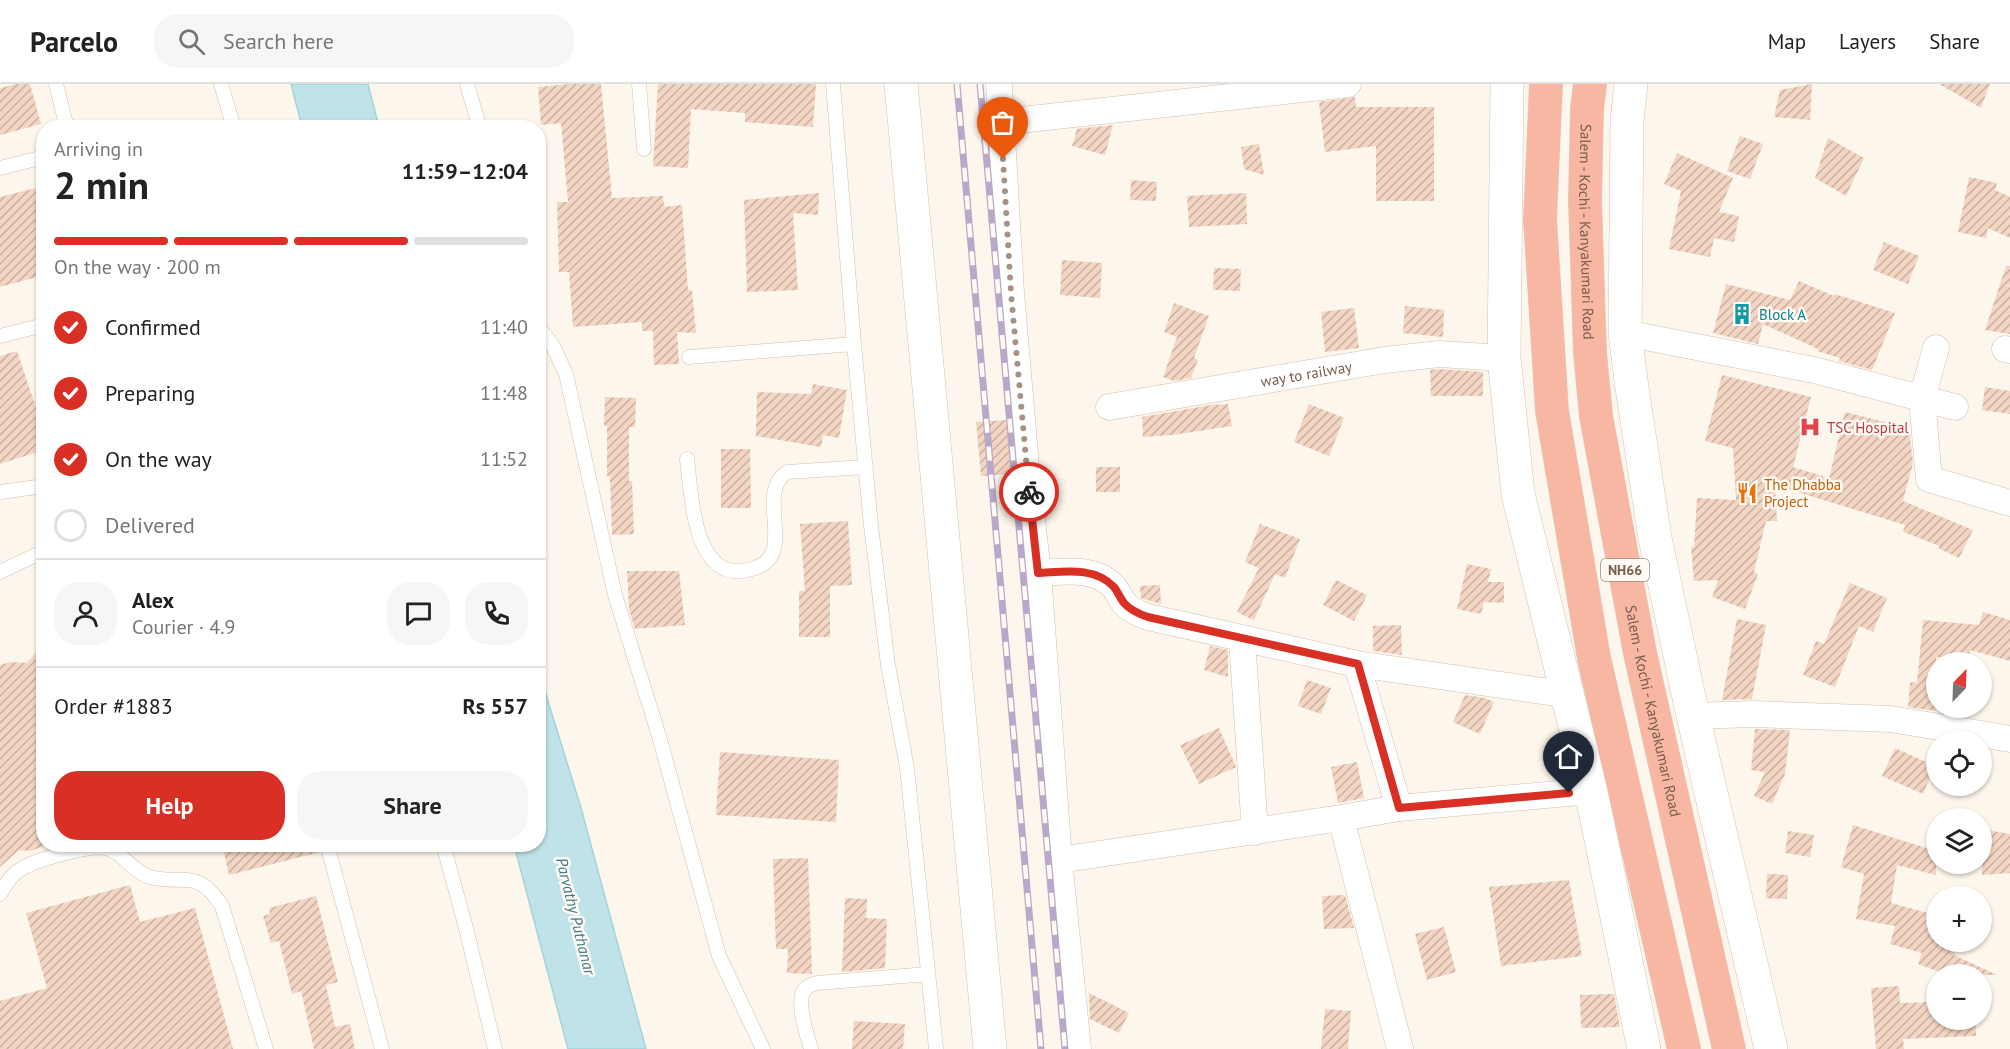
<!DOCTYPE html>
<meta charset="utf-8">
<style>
:root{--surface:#fff;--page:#f6f6f6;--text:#222;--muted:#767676;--line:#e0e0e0;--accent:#d93025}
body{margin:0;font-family:"PT Sans",sans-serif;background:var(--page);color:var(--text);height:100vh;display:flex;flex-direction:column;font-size:22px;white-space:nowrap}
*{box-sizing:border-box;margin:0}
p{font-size:20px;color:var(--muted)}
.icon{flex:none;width:33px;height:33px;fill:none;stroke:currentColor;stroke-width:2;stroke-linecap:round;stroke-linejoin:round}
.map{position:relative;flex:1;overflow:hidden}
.sheet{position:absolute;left:36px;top:36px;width:510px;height:732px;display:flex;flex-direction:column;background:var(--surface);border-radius:24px;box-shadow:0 2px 4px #0004}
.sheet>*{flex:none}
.needle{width:39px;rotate:23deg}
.tools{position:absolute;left:1926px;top:568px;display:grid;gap:12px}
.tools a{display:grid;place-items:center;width:66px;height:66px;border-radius:50%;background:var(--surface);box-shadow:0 2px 4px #0004;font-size:30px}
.pin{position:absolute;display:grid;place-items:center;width:51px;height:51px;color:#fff;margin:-62px -26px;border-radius:50% 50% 50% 0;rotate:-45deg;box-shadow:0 0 6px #0007}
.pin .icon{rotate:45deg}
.courier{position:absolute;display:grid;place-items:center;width:60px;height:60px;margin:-30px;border:4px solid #d93025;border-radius:50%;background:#fff;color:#222;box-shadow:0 2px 8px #0007}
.head em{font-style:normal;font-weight:700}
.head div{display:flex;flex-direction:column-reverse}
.head{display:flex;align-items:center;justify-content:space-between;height:102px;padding:0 18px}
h1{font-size:39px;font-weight:700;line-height:45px}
.bar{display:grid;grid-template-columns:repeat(4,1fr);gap:9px 6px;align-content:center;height:72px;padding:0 18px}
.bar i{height:8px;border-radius:4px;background:var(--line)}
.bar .active{background:var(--accent)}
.bar p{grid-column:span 4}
.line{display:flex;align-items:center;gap:15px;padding:0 18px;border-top:2px solid var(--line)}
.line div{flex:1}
.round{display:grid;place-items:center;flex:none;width:63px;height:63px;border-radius:24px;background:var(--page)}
ol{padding:0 18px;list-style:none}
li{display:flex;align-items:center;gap:18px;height:66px}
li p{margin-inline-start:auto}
li .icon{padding:6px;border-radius:50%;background:var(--accent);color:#fff;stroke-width:4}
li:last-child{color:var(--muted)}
li i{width:33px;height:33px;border:3px solid var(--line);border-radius:50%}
.button{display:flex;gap:12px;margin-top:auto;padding:12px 18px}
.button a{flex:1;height:69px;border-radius:24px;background:var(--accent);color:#fff;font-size:24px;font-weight:700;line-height:69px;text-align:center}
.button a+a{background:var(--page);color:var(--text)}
header{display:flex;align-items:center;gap:36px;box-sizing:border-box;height:84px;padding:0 30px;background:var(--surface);border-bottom:2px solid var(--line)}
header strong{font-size:28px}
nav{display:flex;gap:33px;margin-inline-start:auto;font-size:21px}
.search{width:420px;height:54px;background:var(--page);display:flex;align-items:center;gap:15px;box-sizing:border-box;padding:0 21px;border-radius:24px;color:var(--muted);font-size:22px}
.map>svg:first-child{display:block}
.water{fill:#bfe3e8;stroke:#a5d3da;stroke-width:1.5}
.building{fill:url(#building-hatch)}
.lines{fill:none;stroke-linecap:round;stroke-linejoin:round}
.lane-casing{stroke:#d1beb0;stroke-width:15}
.street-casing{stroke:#d1beb0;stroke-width:27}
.secondary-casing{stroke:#d6c0b0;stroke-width:34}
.highway-casing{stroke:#dad1cd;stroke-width:34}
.lane{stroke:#fff;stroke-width:14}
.street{stroke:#fff;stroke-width:26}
.secondary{stroke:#fff;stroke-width:33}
.highway{stroke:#f7b7a3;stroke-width:33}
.rail-casing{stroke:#b9a8c9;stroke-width:7}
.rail{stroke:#fffaf3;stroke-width:4.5;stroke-dasharray:14;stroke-linecap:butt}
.done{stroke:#a89285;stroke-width:6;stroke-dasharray:0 10.8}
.route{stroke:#d93025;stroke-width:8}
.labels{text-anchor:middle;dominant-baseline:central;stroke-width:5;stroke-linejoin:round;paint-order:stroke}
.shield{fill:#fffaf3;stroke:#a28b7f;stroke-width:1.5}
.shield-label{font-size:14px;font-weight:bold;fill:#7a5c4d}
.street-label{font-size:15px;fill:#7a5c4d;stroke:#fffaf3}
.culture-label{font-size:15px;fill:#0d838f;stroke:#fffaf3;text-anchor:start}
.health-label{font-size:15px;fill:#be3a42;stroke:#fffaf3;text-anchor:start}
.food-label{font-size:15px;fill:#c56008;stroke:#fffaf3;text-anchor:start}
.water-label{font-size:16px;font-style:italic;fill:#437c86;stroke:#fffaf3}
</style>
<header>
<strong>Parcelo</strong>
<div class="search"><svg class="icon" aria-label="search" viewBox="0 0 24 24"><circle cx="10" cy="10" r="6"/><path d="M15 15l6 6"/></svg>Search here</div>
<nav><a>Map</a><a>Layers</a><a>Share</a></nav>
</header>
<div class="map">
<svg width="2010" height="965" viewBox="0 0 2010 965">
<defs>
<pattern id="building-hatch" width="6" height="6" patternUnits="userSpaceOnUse" patternTransform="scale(1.5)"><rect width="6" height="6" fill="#f3d5c3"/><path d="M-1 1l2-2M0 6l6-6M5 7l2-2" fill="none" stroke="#cab0a1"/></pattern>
</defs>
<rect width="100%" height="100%" fill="#fdf6ec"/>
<path class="water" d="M291,0h77l11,43h-77z
M539,588l42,136 65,241h-78l-54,-204 24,-1z"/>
<path class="building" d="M16,0h14l11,40 -41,11v-47z
M569,0h32l11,114 51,-2 1,11 18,-2 6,85h4l4,43 -19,-1 2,32 -25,1 -1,-34h-11v-9l-69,5 -4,-55h-10l-2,-70h11l-7,-79 -20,2 -3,-38z
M658,0h158l-3,43 -68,-5v-9l-54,-4 -3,59 -35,-2z
M1812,0l-2,36 -36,-3 6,-27z
M1939,0h51l-9,24z
M1355,13l1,10h78v94h-58v-55l-51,6 -6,-50z
M1113,41l-8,30 -33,-9 5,-17z
M1740,52l23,8 -13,35 -23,-8z
M1828,54l36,20 -18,38 -31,-18z
M1259,60l5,31 -20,-6 -3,-22z
M1677,69l56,25 -14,34 20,4 -5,26 -20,-4 -4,19 -41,-8 12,-58 -17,-7z
M1969,93l28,6 -2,7 15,7v41l-22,-10 -2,10 -28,-6z
M1131,96l26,2 -1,19 -26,-1z
M44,102v89l-44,12v-90z
M819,109l-1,22 -25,-2 5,77 -51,2 -3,-92z
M1246,109l1,31 -58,3 -2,-31z
M1884,158l35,14 -11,28 -35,-14z
M1062,176l40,3 -2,35 -40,-3z
M2006,182h4v68l-25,-4z
M1214,184l27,1 -1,22 -27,-1z
M1799,197l35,15 1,-2 60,19 -23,57 -33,-9 1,-3 -23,-7 1,-2 -55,-25 -5,20 -45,-11 13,-49 64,16z
M1174,219l35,13 -15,42 4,2 -7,18 -17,3 -11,-4 14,-40 -13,-5z
M1405,222l39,4 -1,27 -40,-4z
M1354,224l5,40 -34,4 -4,-40z
M17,267l27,81v18l-44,14v-108z
M1439,285l44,3v24h-52l-1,-26z
M1722,291l89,22 -18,70 36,11 16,-66 64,16 4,35 -10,38 70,29 -14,28 -21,-10 2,-2 -37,-14 2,-7 -130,-40 2,36h-11l-12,51 4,2 -13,35 -33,-12 6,-17 -24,1 -3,-34h3l3,-49 39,2 -3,-52 -28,-7z
M813,300l34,6 -8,48 -16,-3 -2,12 -65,-11 1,-44 54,2z
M1985,303l25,4v23l-28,-4z
M605,313l31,1 -1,29h-6v54h3l2,53 -22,1 -2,-59h-3v-50l-3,-1z
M1228,320l4,22 -60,9 -29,2 -1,-20 69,-12z
M1309,320l35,14 -15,38 -35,-14z
M1007,336l5,54 -31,2 -5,-54z
M721,365h29l1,59h-30z
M1096,383h24v25h-24z
M848,437l4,64 -22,1v51h-31v-46h6l-5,-67z
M1260,440l40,15 -15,39 -10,-4 -21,46 -17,-8 22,-44 -14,-6z
M1467,480l24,5 -3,13h16v21l-20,-1 -3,12 -24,-5z
M627,487h52l6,54 -50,4 -6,-20z
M1336,496l31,15 -13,26 -31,-16z
M1850,499l37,15 -14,34 -14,-6 -24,61 -32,-12 13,-34 8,3z
M1160,501l1,19 -20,-6 -1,-12z
M1983,528l27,8v41l-40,-11 -1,10 -33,-3v54l-28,-4 2,-25 7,1 6,-63 56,5z
M1737,535l29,6 -14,74 -30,1z
M1401,541l1,30 -29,-4v-25z
M44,559v203l-13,5 -12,-1 -19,17v-202l11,-3 16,1z
M1210,562l18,4v27l-24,-7z
M1307,596l24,8 -10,26 -23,-8z
M1465,611l20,3 9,4 -14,32 -27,-12z
M1219,644l17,39 -37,17 -19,-39z
M1755,645l35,1 -5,44 -13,30 -18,-8 11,-24 -14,-2z
M1895,664l40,18 -12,28 -41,-18z
M720,668l119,8 -3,62 -120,-7z
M1357,678l7,36 -26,5 -7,-36z
M1853,741l83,26v24l-39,-10 -6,38 37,10 -1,4 9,3v22h23l-5,13 43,20h-50l-29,-11 4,-11 -32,-9 5,-18 -39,-7 8,-45 -23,-7z
M1982,745l28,5v39l-28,2z
M1788,747l26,4 -4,22 -25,-4z
M222,760h96l2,8 -91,23z
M808,774l4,116 -25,-1 1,-24h-12l-3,-90z
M1767,790l21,1 -1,24 -21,-1z
M1569,796l13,76 -81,10 -12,-79z
M130,801l10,37 55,-14 38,141h-233v-48l47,-13 -21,-75z
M1345,811l9,33 -30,1 -2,-33z
M316,812l22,86 -12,3 9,42 15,-3 5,25h-41l-13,-58 -9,3 -13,-53 -8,2 -8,-27 7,-2 -1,-6z
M845,814l22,1 -1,19 21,1 -2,49 -43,4z
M1444,843l12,45 -29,8 -12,-46z
M1899,902l1,17 36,-1v18h40v16l-73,3 1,10h-28l-5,-61z
M1089,909l40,20 -10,20 -29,-14z
M1614,910l6,33 -39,1 -1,-33z
M1325,925l26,2 -3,38h-27z
M854,937l51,3 -2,25h-51z"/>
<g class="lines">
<defs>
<path id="lane" d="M56,0l11,44
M221,0l13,44
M467,0l13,44
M639,0l5,65
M833,0l21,260 17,182 17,139 19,103 29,281
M0,84l44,-11
M538,242l15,20 13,28 49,221 44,141 60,220 44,93
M0,252l44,-11
M689,273l165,-13
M687,375c4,31 5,99 41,111 9,3 18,1 27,-2 43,-14 -1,-74 32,-96l79,-5
M0,408l44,-6
M0,488l44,-21
M327,760l55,205
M443,760l23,84 29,121
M0,810c6,-10 11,-19 21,-25 15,-9 71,-26 88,-20 16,6 24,23 41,28 36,9 46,-10 72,29l44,143
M811,965c-4,-14 -15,-45 -7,-59 3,-4 9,-6 13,-7l111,-9"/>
<g id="street">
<path d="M999,0l12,209 15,173 12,107 21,287 19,189"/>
<path d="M1002,38l346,-38"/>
<path d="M1625,249l189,37 141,37"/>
<path d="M1936,264l-14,51 7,80 81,24"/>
<path d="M2005,265l5,1"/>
<path id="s1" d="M1109,323l276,-47 54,-6 65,4"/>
<path d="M1038,489c26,-1 56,-7 76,14 4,5 6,11 10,16 6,7 15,11 24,14l209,47 212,31"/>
<path d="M1242,555l13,193"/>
<path d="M1357,580l42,144"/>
<path d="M1693,632l60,-2 138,5 119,20"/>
<path d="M1341,734l59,231"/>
<path d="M1059,776l282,-42 58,-10 192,-17"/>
</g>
<path id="secondary" d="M901,0l89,965
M1507,0l-3,274 14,136 73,297 53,258
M1631,0l-4,36 -2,213 7,55 23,150 38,178 78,333"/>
<g id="highway">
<path d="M1546,0l-6,135 12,192 42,247 90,391"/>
<path id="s2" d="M1590,0l-3,25 -2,92 5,152 6,63 44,237 89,396"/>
</g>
</defs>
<use href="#lane" class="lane-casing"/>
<use href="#street" class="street-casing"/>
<use href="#secondary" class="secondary-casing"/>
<use href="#highway" class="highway-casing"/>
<use href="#lane" class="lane"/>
<use href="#street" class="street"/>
<use href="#secondary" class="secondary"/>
<use href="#highway" class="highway"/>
<defs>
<path id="rail" d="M957,0l84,965
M980,0l85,965"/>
</defs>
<use href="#rail" class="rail-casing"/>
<use href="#rail" class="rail"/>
</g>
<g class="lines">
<path class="done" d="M1003,75l8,134 18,199"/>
<path class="route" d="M1029,408l9,81c26,-1 56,-7 76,14 4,5 6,11 10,16 6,7 15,11 24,14l210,47 41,144 170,-15"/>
</g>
<defs>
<symbol id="building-bare" viewBox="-9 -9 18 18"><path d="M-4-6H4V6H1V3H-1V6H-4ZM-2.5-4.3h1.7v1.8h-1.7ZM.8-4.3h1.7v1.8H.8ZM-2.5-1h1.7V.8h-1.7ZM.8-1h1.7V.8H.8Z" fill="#0f9aa8" stroke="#fffaf3" stroke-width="2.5" paint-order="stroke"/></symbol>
<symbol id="hospital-bare" viewBox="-9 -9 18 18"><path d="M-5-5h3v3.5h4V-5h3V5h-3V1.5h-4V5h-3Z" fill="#e0444e" stroke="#fffaf3" stroke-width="2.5" paint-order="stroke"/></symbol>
<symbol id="restaurant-bare" viewBox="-9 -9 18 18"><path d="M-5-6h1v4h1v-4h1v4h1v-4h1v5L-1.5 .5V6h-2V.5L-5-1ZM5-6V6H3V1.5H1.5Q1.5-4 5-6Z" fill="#e8710a" stroke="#fffaf3" stroke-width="2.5" paint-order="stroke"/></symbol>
</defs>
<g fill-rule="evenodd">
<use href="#building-bare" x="1727" y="215" width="30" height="30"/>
<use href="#hospital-bare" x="1795" y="328" width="30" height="30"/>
<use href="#restaurant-bare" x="1732" y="394" width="30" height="30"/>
</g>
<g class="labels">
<rect class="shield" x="1601" y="475" width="48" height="22" rx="4.5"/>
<g class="shield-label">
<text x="1625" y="486">NH66</text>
</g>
<g class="street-label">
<text stroke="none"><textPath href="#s2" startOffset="148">Salem - Kochi - Kanyakumari Road</textPath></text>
<text stroke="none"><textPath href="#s1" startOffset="200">way to railway</textPath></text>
<text stroke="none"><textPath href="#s2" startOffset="633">Salem - Kochi - Kanyakumari Road</textPath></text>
</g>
<g class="culture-label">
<text x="1759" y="230">Block A</text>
</g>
<g class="health-label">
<text x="1827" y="343">TSC Hospital</text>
</g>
<g class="food-label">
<text x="1764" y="400">The Dhabba<tspan x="1764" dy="17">Project</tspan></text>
</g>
<g class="water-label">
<text transform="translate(576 832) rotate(76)">Parvathy Puthanar</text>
</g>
</g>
</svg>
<div class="tools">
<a><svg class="needle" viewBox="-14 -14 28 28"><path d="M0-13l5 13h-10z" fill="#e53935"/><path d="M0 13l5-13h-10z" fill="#767676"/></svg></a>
<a><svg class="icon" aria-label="locate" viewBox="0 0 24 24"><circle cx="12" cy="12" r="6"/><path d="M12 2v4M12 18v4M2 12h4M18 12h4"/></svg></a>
<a><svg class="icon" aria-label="layers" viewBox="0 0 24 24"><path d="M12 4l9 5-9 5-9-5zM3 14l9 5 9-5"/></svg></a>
<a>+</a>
<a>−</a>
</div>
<div class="pin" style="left:1003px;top:75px;background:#ea580c"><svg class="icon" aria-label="bag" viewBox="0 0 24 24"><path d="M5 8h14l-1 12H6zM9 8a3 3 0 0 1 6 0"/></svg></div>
<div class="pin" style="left:1569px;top:709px;background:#1f2937"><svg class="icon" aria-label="home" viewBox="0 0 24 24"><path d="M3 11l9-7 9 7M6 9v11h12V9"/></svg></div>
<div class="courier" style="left:1029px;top:408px"><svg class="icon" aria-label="bike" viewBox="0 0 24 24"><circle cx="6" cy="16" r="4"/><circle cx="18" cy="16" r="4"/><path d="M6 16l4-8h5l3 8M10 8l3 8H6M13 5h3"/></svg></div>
<section class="sheet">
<div class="head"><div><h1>2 min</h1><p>Arriving in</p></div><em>11:59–12:04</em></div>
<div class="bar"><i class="active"></i><i class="active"></i><i class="active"></i><i></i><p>On the way · 200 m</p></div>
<ol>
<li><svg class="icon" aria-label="check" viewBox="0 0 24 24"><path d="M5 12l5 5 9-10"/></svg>Confirmed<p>11:40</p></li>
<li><svg class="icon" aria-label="check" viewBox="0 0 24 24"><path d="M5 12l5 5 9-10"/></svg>Preparing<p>11:48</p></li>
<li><svg class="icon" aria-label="check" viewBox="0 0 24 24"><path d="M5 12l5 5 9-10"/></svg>On the way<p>11:52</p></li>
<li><i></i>Delivered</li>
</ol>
<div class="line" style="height:108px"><a class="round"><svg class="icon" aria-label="person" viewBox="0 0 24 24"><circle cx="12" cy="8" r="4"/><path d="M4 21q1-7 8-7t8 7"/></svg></a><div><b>Alex</b><p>Courier · 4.9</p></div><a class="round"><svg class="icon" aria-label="chat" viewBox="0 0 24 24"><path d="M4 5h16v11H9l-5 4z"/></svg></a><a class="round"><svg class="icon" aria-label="phone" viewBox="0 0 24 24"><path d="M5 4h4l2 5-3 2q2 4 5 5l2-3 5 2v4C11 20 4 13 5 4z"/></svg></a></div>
<div class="line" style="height:78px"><div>Order #1883</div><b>Rs 557</b></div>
<div class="button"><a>Help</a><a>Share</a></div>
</section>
</div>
